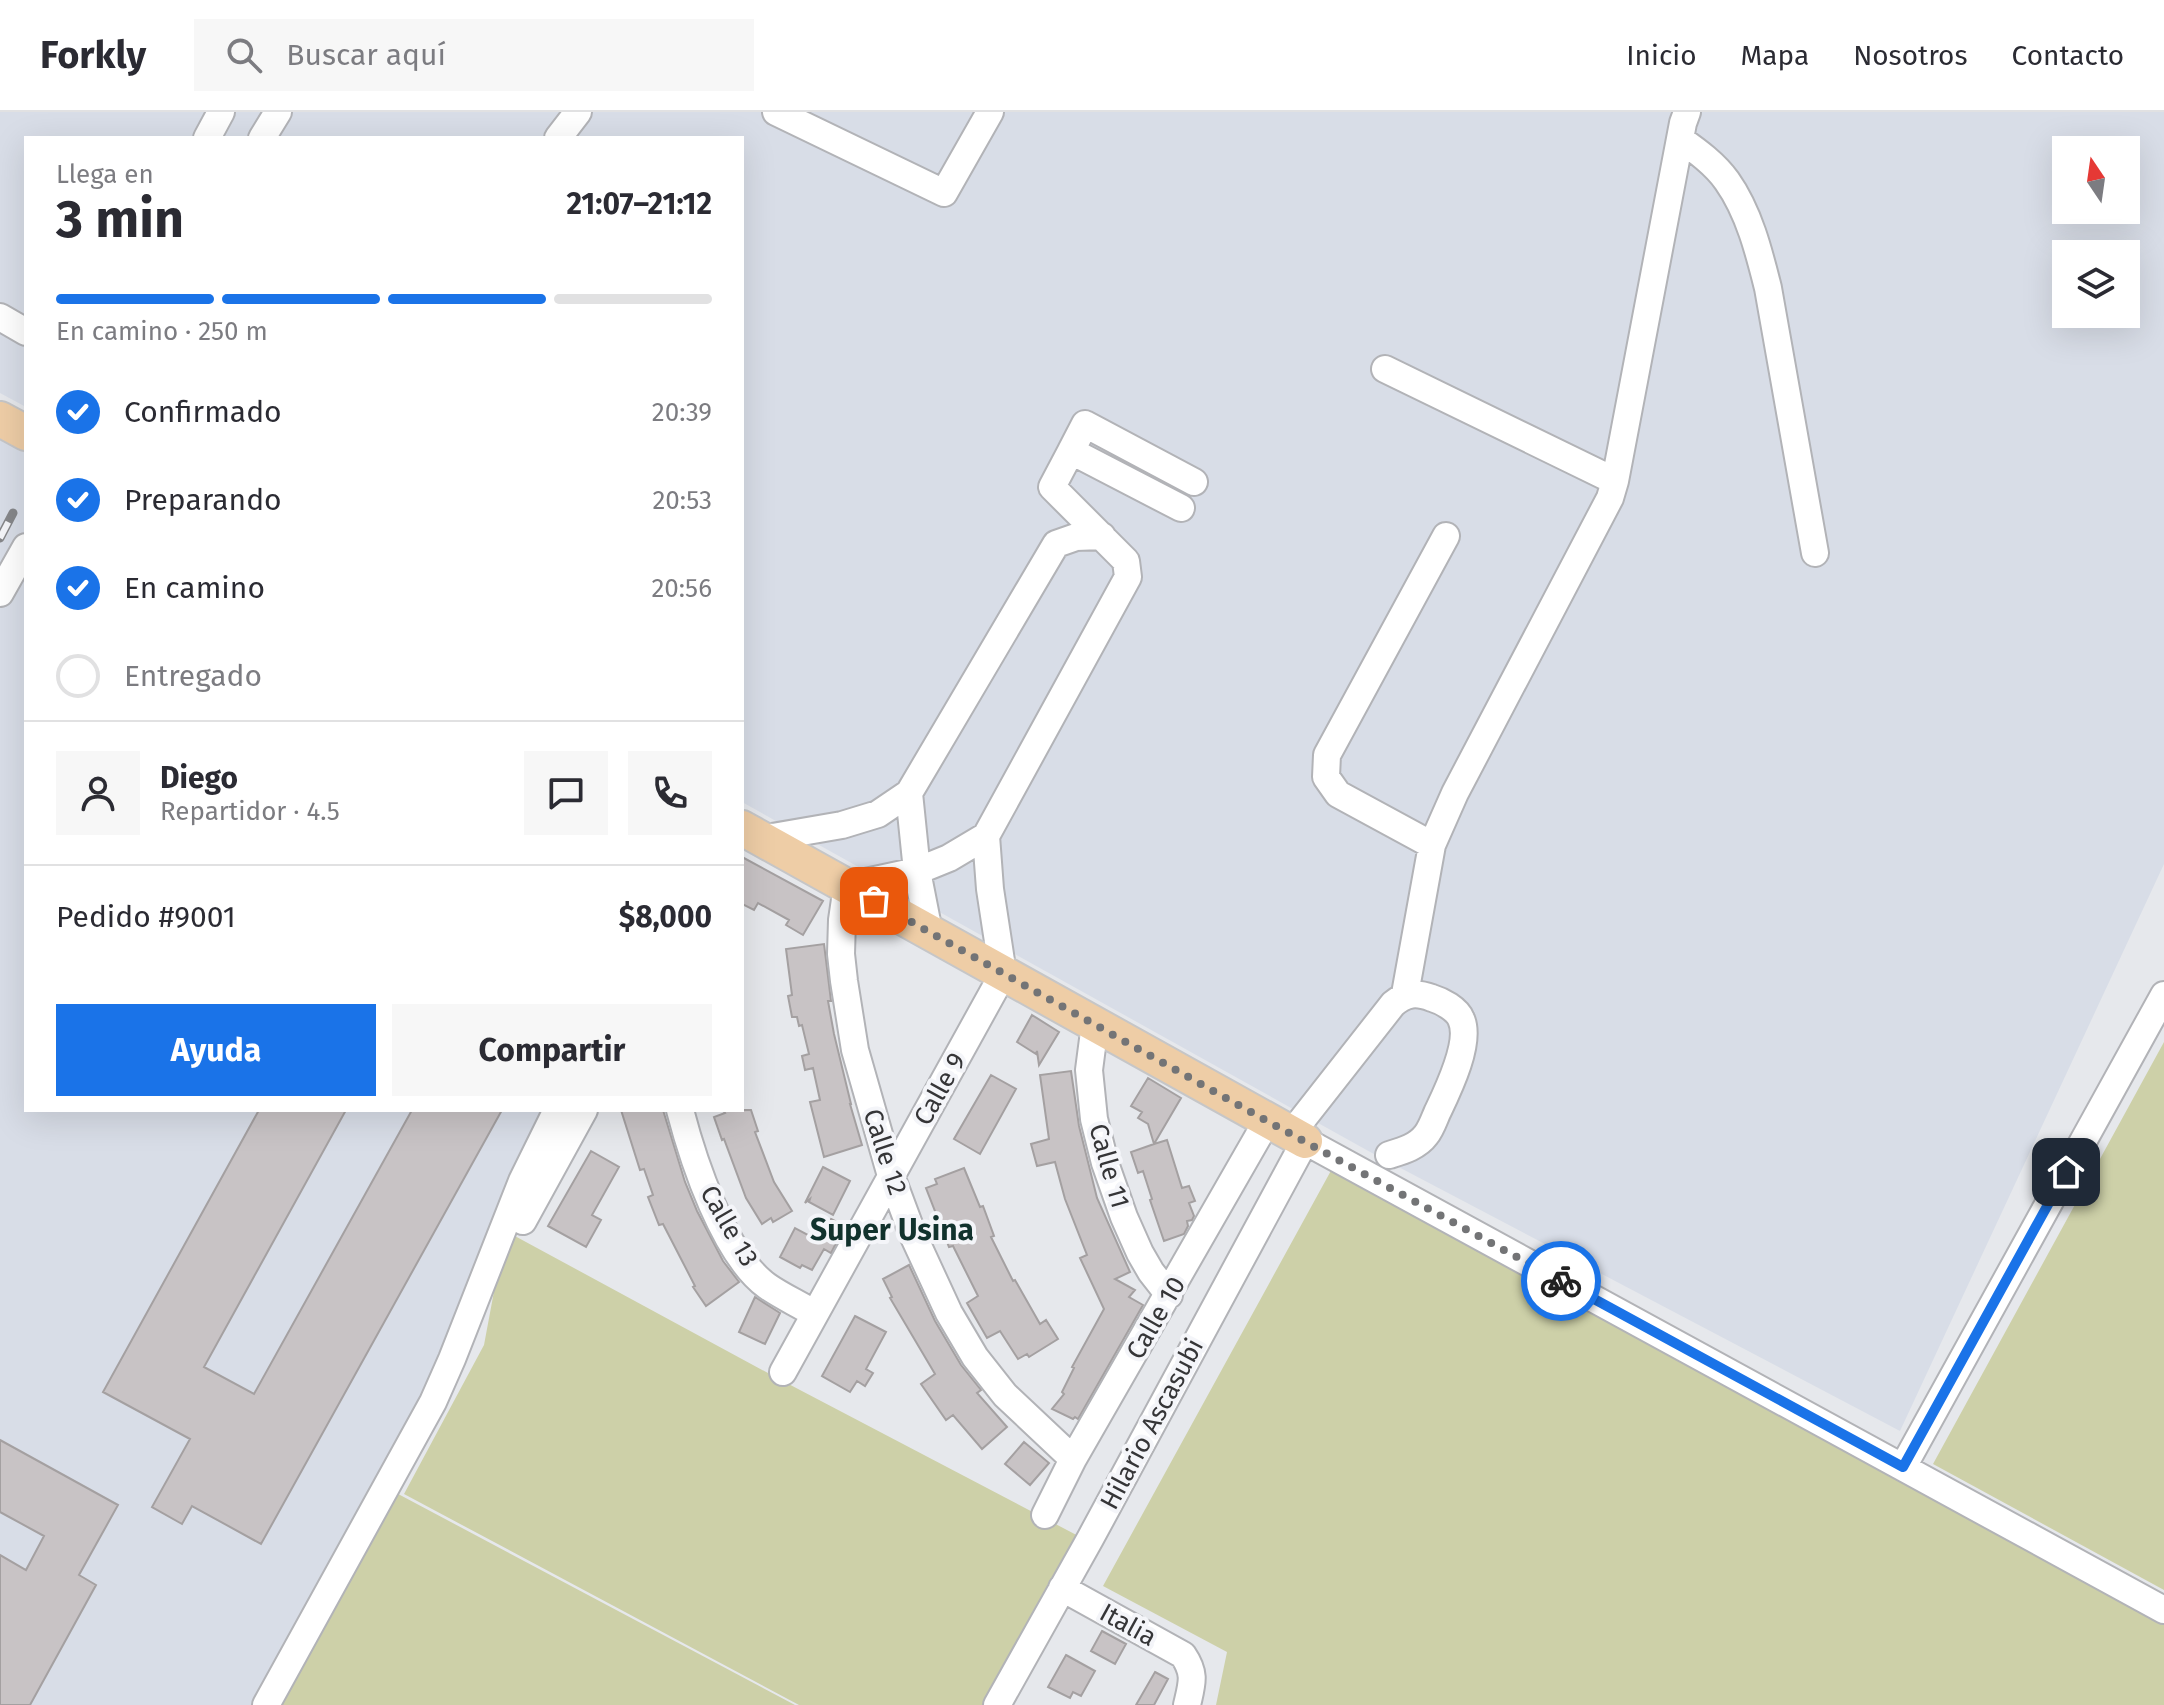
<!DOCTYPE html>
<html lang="es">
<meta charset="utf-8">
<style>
:root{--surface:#fff;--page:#f7f7f7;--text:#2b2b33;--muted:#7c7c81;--line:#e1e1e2;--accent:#1a73e8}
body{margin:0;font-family:"Fira Sans",sans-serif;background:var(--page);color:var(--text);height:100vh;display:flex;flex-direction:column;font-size:30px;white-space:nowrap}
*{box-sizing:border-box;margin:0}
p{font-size:26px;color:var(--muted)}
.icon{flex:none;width:44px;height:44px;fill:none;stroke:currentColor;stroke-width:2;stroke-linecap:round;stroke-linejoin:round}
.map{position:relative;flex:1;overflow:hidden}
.side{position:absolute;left:24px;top:24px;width:720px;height:976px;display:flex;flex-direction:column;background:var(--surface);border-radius:0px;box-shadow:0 8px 32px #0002}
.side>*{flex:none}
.needle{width:52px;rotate:347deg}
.controls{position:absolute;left:2052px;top:24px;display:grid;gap:16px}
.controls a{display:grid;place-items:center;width:88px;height:88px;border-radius:0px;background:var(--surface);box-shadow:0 8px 32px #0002;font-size:40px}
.pin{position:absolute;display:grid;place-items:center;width:68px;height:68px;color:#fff;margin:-34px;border-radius:16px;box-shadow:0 4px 12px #0006}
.courier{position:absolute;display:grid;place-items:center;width:80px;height:80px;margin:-40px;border:6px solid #1a73e8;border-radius:50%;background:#fff;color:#222;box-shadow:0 2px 10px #0007}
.summary em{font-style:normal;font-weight:700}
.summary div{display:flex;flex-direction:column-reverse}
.summary{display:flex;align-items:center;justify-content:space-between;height:136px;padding:0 32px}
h1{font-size:52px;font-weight:700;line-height:60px}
.bar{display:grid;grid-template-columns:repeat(4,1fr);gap:12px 8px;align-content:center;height:96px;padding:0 32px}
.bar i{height:10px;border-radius:6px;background:var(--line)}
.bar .selected{background:var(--accent)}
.bar p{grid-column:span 4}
.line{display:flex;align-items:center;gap:20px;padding:0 32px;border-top:2px solid var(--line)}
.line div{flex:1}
.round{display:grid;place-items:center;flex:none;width:84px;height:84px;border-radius:0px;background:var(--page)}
ol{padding:0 32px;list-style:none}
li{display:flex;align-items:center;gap:24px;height:88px}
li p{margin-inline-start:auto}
li .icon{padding:8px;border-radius:50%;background:var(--accent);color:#fff;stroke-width:4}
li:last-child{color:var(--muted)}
li i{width:44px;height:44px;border:4px solid var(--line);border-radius:50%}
.action{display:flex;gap:16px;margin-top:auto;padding:16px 32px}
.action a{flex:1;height:92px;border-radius:0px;background:var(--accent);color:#fff;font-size:32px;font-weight:700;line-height:92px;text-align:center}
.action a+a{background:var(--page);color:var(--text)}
header{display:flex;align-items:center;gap:48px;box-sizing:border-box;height:112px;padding:0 40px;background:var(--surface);border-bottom:2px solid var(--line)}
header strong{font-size:38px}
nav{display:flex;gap:44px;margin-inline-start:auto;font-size:28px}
.search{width:560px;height:72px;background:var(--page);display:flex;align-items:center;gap:20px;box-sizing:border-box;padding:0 28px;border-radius:0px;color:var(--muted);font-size:30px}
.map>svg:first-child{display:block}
.built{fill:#d8dde7;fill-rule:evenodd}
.green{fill:#cdd0a8}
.building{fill:#c8c3c5;stroke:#a4a0a1;stroke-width:2}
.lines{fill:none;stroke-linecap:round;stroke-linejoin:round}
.minor-casing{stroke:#b2b3b7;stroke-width:30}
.major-casing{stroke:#c6c6c7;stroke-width:38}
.minor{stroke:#fff;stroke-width:26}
.major{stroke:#eecda6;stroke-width:34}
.rail-casing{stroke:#86878a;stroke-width:9}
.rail{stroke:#f4f5f9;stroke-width:6;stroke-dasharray:18;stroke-linecap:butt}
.done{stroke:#737476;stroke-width:8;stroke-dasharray:0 14.4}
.route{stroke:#1a73e8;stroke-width:10}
.labels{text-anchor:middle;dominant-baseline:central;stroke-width:8;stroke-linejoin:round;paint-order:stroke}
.street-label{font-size:26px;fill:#353537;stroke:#f4f5f9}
.quarter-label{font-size:30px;font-weight:bold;fill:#11322d;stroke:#f4f5f9}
</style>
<header>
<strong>Forkly</strong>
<div class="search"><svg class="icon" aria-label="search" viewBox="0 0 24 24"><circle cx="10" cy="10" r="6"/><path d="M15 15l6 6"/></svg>Buscar aquí</div>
<nav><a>Inicio</a><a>Mapa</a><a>Nosotros</a><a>Contacto</a></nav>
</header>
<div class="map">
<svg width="2164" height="1593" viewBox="0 0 2164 1593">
<rect width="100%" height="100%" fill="#e6e8ec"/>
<path class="built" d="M0,0h2164v752l-264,567 -528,-278 -630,-351v-664h-716v269l-26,-14zM2066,38h60v60h-60zM2066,142h60v60h-60z
M0,307l26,14v677h531l-105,249 -186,346h-266z"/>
<path class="green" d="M2164,930v548l-231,-126z
M1333,1055l831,452v86h-948l11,-53 -124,-66z
M513,1123l266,144 307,161 -91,165h-196l-395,-211 80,-149 14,-75z
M385,1375l410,218h-529z"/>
<path class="building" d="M742,745l81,44 -20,34 -17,-10 3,-5 -31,-17 -4,7 -12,-6z
M824,832l7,57h-3l6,33 17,70h-1l12,41 -38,12 -14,-55 10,-2 -7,-32 -8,2 -3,-14 7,-2 -7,-29 -3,1 -2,-9h-5l-4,-21 4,-1 -6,-46z
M1032,903l27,17 -20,33 -2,-14 -1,3 -19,-12z
M1071,959l8,55 18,72 33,74 -15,7 20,11 -6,7 14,8 -65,114 -3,-2 -2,2 -21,-10 12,-15 -2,-2 12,-24 -2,-1 32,-58 -24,-51 7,-3 -22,-56 -10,-37 -18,4 -6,-22 18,-5 -9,-64z
M991,963l25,14 -36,65 -26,-15z
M1148,966l33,20 -27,46 13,-4 15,48 7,-2 6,15 -6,2 5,13 -2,4 -5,1 1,5 -4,8 -20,7 -14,-41 2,-1 -9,-28 -5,2 -7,-21 23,-8 -6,-20 -10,-6 4,-6 -11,-6z
M259,998h87l-142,257 50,27 158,-284h90l-241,434 -69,-38 -10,18 -30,-17 38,-68 -87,-47z
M621,998h42l22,72 12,29 26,50 16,21 -33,24 -13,-19 2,-1 -32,-62 -4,1 -11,-28 5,-2 -9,-26 -4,1z
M723,998h28l7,21 -3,1 19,50 18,29 -19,11 -2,-4 -9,6 -16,-26 -22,-59 -2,1 -8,-23 11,-4z
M591,1039l28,16 -27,48 9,5 -15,27 -38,-21z
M823,1055l27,14 -17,34 -24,-13 1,-3 -5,4z
M964,1056l16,39 3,-1 11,30 -3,1 22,44 2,-1 25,44 6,-4 12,19 -29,18 -2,-3 -9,5 -18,-28 -13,7 -20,-35 11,-7 -25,-50 -4,1 -23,-59 11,-4 -2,-5z
M831,1107l14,7 -14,27 -7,-4 -12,21 -10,-5 -2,3 -20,-11 15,-29 24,13z
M909,1153l26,56 26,44 20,25 -4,3 30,34 -25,22 -29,-34 -7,5 -25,-36 14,-10 -45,-76 2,-1 -9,-18z
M755,1185l25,16 -15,31 -26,-12z
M855,1204l31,16 -20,37 7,4 -8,13 -8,-5 -7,11 -28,-16z
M0,1328l118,65 -39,70 17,10 -66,120h-30v-150l26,15 18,-34 -44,-24z
M1024,1330l25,21 -19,22 -25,-21z
M1102,1519l24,13 -11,20 -24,-13z
M1066,1543l29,16 -14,25 -8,-4 -3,6 -22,-11z
M1155,1560l13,7 -14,26h-18z"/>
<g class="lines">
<defs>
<path id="minor" d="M776,0l168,81 46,-81
M207,26l14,-26
M262,26l16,-26
M558,26l20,-26
M1680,27c17,12 35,25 47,42 22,31 32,71 41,107l47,265
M0,205l26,15
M1385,257l230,112
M1071,339l14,-27 109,58
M0,481l26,-46
M909,681l8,78 12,61
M986,724l142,-259 -2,-16 -74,-74 19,-36 110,57
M761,727l81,-14 36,-11 31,-21 147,-249 20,-7 26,-1
M1432,733l-94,-51 -12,-17 1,-22 119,-219
M1405,882l27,-149 23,-52 155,-295 5,-17 68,-358 4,-11
M1095,912l-6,46 5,49 11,44 19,54 16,36 11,19 18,23
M680,998c13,50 44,145 87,176 14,10 32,18 48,28
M1291,1022l102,-130c13,-11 23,-12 39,-6 10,3 25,11 29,21 11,23 -14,73 -24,94 -3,7 -6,16 -11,22 -9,12 -24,16 -37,20
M523,1109l61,-111
M783,1260l220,-398 -13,-85 -4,-53 -37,22 -32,13 -70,15 -5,34 -1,34 3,27 11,69 36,126 22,59 36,78 26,44 30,38 68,64
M1903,1355l261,-472
M1045,1403l28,-56 194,-338
M1062,1476l121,67c13,19 9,28 4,50
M266,1593l167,-303 19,-43 70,-178 35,-71
M997,1593l93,-166 215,-398 859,469"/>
<path id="major" d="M0,307l26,14
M742,716l563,313"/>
</defs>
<use href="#minor" class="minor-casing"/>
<use href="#major" class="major-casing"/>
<use href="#minor" class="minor"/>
<use href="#major" class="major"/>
<defs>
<path id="rail" d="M0,426l13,-25"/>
</defs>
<use href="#rail" class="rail-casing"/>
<use href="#rail" class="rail"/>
</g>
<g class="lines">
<path class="done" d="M874,789l393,220 294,160"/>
<path class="route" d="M1561,1169l342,186 163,-295"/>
</g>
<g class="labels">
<g class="street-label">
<text transform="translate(940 977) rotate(-61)">Calle 9</text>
<text transform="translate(885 1040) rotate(72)">Calle 12</text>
<text transform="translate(1109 1054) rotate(74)">Calle 11</text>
<text transform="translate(729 1114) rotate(60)">Calle 13</text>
<text transform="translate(1156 1206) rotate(-60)">Calle 10</text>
<text transform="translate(1152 1312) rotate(-62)">Hilario Ascasubi</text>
<text transform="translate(1128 1513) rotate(29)">Italia</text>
</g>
<g class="quarter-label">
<text x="892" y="1118">Super Usina</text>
</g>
</g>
</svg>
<div class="controls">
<a><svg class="needle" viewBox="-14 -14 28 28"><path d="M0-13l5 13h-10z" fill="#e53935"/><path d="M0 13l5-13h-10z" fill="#7c7c81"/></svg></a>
<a><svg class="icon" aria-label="layers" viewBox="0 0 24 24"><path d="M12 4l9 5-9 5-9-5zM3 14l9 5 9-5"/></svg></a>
</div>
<div class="pin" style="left:874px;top:789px;background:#ea580c"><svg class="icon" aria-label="bag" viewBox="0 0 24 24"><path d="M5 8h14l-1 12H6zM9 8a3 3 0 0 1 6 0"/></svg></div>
<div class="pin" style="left:2066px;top:1060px;background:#1f2937"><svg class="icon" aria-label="home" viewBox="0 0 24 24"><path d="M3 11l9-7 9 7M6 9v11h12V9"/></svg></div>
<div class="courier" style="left:1561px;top:1169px"><svg class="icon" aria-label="bike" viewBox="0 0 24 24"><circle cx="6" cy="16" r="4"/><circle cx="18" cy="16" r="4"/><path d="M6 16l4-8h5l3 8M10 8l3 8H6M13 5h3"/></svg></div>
<section class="side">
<div class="summary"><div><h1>3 min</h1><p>Llega en</p></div><em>21:07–21:12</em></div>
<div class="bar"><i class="selected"></i><i class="selected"></i><i class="selected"></i><i></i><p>En camino · 250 m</p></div>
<ol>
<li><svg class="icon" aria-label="check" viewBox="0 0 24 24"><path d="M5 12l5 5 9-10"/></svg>Confirmado<p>20:39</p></li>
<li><svg class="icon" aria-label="check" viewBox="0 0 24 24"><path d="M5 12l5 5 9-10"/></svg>Preparando<p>20:53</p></li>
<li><svg class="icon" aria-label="check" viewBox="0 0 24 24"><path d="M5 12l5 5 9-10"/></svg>En camino<p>20:56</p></li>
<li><i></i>Entregado</li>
</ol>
<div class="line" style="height:144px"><a class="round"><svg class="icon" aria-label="person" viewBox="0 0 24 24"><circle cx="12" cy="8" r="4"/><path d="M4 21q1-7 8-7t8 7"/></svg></a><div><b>Diego</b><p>Repartidor · 4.5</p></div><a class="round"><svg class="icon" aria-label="chat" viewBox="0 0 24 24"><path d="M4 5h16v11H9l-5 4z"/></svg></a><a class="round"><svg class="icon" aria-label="phone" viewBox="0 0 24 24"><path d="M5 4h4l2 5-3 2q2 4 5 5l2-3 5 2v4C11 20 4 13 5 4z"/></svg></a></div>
<div class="line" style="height:104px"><div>Pedido #9001</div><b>$8,000</b></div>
<div class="action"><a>Ayuda</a><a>Compartir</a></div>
</section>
</div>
